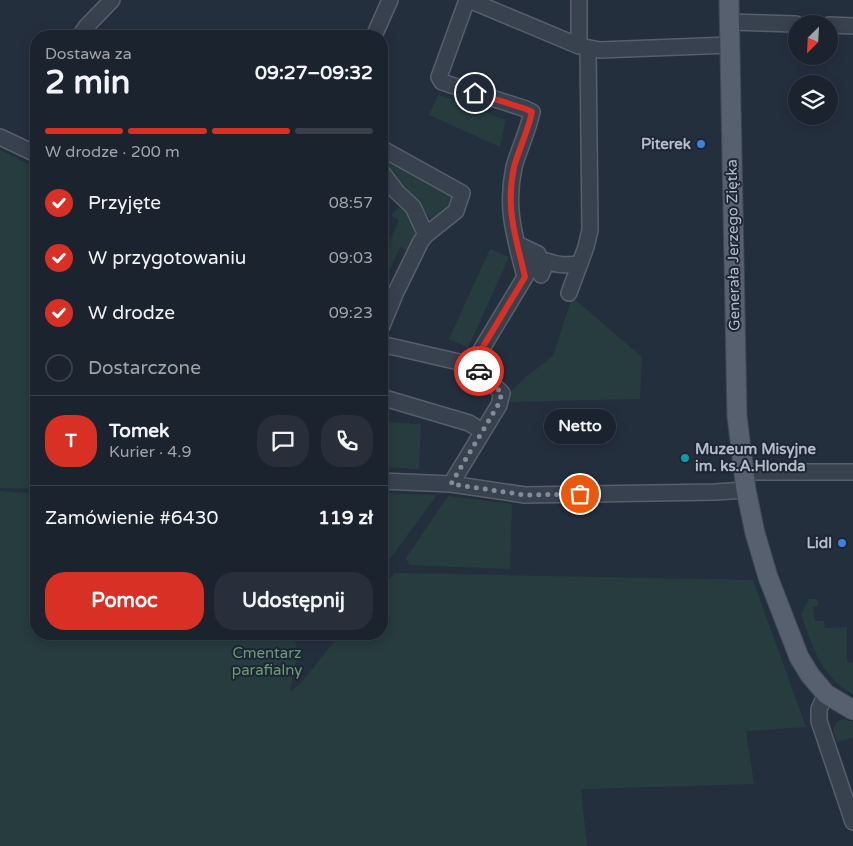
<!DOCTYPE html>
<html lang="pl">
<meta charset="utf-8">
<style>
:root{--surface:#1b232e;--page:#282f3a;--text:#f1f3f6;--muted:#a0a4aa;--line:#39404a;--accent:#d93025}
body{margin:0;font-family:"Varela Round",sans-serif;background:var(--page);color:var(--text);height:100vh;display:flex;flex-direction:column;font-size:19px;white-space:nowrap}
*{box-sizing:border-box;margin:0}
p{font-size:16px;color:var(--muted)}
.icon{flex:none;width:28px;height:28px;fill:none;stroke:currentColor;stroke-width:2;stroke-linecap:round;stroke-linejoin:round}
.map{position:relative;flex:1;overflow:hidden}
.panel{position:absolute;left:30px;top:30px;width:358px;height:610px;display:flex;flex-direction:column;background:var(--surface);border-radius:20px;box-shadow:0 2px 12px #0003,0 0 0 1px var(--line)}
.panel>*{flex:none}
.needle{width:32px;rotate:204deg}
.controls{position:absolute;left:788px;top:15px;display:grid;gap:10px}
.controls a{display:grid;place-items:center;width:50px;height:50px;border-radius:50%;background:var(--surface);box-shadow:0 2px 12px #0003,0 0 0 1px var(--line);font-size:25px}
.pin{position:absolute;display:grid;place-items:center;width:42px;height:42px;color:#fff;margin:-21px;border:2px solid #fff;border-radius:50%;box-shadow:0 1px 5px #0007}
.courier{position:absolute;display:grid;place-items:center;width:50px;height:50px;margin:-25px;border:4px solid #d93025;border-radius:50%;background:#fff;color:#222;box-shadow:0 1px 6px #0007}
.bubble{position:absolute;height:35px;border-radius:18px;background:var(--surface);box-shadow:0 2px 12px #0003,0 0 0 1px var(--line);font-size:16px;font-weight:700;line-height:35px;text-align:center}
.head em{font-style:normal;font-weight:700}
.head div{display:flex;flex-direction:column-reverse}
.head{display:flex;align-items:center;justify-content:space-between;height:85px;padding:0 15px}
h1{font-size:32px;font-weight:700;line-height:38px}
.bar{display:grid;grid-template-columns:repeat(4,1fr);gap:8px 5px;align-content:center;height:60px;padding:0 15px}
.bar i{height:6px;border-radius:4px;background:var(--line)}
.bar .on{background:var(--accent)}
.bar p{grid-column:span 4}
.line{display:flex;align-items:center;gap:12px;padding:0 15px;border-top:1px solid var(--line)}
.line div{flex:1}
.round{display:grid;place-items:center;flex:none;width:52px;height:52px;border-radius:20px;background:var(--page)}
ol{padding:0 15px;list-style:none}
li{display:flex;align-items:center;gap:15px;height:55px}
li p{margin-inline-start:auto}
li .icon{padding:5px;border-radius:50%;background:var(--accent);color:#fff;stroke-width:4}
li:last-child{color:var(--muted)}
li i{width:28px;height:28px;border:2px solid var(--line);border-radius:50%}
.action{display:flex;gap:10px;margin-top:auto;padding:10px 15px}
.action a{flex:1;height:58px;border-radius:20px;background:var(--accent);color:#fff;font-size:20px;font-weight:700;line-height:58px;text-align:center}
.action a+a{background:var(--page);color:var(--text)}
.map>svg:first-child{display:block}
.green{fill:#263c3f}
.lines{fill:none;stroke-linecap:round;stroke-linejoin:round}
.minor-casing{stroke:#565f6c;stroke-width:18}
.major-casing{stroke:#414a57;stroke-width:21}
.minor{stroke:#38414e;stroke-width:15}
.major{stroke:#56606e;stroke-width:19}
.done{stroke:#828b98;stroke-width:5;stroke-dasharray:0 9}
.route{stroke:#d93025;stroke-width:6}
.shop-dot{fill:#3f7fe0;stroke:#1d2633;stroke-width:2}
.culture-dot{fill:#0f9aa8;stroke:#1d2633;stroke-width:2}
.labels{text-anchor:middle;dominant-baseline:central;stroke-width:4;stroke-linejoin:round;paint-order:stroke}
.poi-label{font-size:15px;font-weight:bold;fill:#b4bcc9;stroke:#1d2633;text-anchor:end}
.street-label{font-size:15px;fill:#b4bcc9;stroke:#1d2633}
.park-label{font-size:15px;fill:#6b9a76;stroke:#1d2633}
</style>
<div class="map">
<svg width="853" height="846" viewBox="0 0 853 846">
<rect width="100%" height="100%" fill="#242f3e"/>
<path class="green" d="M438,95l49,15 2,4 17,6 -6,27 -71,-32z
M0,150l28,14 8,13v312l-36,-1z
M381,156l74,42v5l-20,21z
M398,208l10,2 9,22 -8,19 -9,-4 -19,43v-29l18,-41 -8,-5z
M490,249l19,8 -41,91 -19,-9z
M572,297l70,60 -2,42 -133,3 -1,-6 20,-19 27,-21z
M381,422l40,2 -2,45 -38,-2z
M0,491l36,3v140h290l-3,3h-24l-5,3 4,11 -8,41 12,-10 38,-48h41v-46l13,-15 359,7 53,147 -60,4 8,53 -173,5 6,57h-587z
M381,493l56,2 -56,76z
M448,496l64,8 -2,65 -101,-4 -3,-7z
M809,599h6l3,2v5l-5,1 2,14h9l1,7 22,-1v35l6,1v32c-34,-22 -39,-45 -52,-81z
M843,719l10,3v16l-16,4 -4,-13 4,-7z"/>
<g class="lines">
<defs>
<path id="minor" d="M469,0l110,46 21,4 130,-5
M579,0v46
M729,22l67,2
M829,25l24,1
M80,36l6,-9 26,-27
M374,36l16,-36
M0,137l36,17
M381,148l81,45 -6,18 -30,24
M381,171l16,21 16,15 13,28 -5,6 -25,51 -15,36
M517,244l21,10 -13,23
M541,275l6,-14c11,5 22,4 33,3
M569,293l17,-46 4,-17 -2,-182
M381,344l91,21 53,-88c-10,-40 -20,-68 -11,-110 5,-18 14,-36 18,-55l-6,-3 -84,-27 -3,-5 28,-77
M381,397l88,26 13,8
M743,472h110
M381,481l70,3 74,11 190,-3 31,-2
M451,484l48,-79 3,-12 -30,-28
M826,694l-7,15v12l34,101"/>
<path id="major" d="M729,0l8,416 9,74 9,43 13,44 31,80 11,18 16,19 27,16"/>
</defs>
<use href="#minor" class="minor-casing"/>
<use href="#major" class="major-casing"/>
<use href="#minor" class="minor"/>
<use href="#major" class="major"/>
</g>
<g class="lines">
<path class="done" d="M479,371l23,22 -4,12 -47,79 74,11 55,-1"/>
<path class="route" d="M475,93l51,16 6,3c-4,19 -13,37 -18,55 -9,42 2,70 11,110l-53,88 7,6"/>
</g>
<g class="shop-dot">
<circle cx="701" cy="144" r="5"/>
<circle cx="842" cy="543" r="5"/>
</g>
<circle class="culture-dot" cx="685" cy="458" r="5"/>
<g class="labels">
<g class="poi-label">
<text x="691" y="144">Piterek</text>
<text x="695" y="449" text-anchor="start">Muzeum Misyjne<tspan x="695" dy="17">im. ks.A.Hlonda</tspan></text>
<text x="832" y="543">Lidl</text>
</g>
<g class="street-label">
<text transform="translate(733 245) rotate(-91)">Generała Jerzego Ziętka</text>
</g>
<g class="park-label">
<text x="267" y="653">Cmentarz<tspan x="267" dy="17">parafialny</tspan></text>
</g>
</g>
</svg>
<div class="controls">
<a><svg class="needle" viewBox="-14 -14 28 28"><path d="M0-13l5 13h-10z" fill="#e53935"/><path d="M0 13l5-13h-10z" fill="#a0a4aa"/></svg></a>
<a><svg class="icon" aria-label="layers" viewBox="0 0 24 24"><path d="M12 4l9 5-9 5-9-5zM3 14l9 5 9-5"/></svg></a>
</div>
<div class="pin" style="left:580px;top:494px;background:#ea580c"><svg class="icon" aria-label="bag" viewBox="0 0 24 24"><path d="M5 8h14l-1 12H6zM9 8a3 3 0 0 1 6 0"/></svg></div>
<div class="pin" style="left:475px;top:93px;background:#1f2937"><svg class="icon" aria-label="home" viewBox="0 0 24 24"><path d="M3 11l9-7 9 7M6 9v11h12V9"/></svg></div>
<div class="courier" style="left:479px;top:371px"><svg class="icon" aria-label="car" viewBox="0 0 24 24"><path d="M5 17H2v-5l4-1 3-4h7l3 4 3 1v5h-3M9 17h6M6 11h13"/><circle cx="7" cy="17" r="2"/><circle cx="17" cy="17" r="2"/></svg></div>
<div class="bubble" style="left:544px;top:409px;width:72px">Netto</div>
<section class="panel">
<div class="head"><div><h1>2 min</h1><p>Dostawa za</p></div><em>09:27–09:32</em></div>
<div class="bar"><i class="on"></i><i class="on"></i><i class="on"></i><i></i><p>W drodze · 200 m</p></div>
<ol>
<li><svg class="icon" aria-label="check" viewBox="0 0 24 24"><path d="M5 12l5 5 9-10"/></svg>Przyjęte<p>08:57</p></li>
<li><svg class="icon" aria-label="check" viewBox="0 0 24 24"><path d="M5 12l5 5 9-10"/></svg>W przygotowaniu<p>09:03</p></li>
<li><svg class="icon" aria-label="check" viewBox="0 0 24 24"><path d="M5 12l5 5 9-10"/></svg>W drodze<p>09:23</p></li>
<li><i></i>Dostarczone</li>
</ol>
<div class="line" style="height:90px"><b class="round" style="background:var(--accent);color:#fff">T</b><div><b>Tomek</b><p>Kurier · 4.9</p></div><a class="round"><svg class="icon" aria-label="chat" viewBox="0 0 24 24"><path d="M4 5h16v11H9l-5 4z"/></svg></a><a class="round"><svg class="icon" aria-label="phone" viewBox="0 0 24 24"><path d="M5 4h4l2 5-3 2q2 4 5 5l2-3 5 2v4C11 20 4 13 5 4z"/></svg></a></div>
<div class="line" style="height:65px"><div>Zamówienie #6430</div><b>119 zł</b></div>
<div class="action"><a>Pomoc</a><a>Udostępnij</a></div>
</section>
</div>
